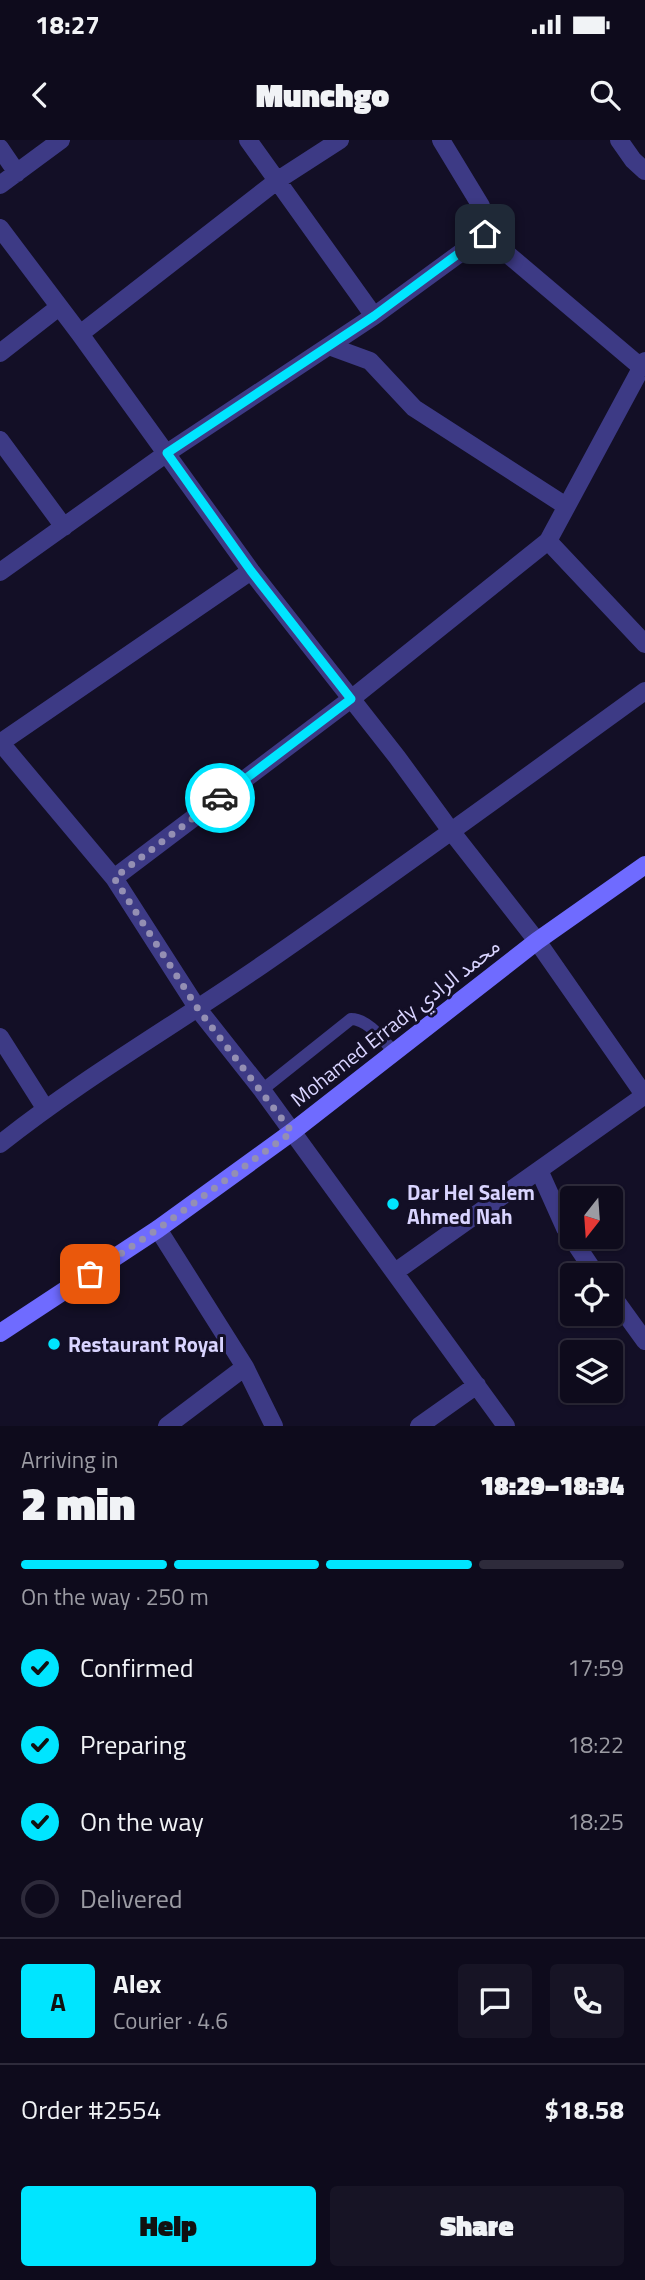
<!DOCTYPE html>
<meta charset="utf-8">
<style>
:root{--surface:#0e0b1c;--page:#171425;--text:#f1f3f6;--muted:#9b9ba3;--line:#2e2b3b;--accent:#00e5ff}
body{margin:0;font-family:"Titillium Web","Noto Sans Arabic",sans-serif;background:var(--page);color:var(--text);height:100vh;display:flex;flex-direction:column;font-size:26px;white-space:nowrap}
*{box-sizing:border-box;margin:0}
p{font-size:23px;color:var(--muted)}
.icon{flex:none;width:38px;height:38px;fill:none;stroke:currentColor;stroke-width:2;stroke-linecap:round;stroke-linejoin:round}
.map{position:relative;height:1286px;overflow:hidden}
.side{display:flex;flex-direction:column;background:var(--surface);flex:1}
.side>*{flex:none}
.needle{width:46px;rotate:197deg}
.buttons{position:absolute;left:560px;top:1046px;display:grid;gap:14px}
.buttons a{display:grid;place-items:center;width:63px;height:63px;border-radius:7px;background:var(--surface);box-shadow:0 2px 5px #0004,0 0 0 2px var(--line);font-size:35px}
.pin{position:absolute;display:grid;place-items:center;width:60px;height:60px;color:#fff;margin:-30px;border-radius:14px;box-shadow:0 4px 10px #0006}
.courier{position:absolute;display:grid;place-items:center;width:70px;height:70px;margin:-35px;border:5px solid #00e5ff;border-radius:50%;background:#fff;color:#222;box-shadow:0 2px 9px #0007}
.head em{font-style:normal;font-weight:800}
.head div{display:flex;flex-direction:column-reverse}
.head{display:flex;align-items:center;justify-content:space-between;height:119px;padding:0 21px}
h1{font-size:46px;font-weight:800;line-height:52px}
.bar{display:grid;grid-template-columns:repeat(4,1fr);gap:10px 7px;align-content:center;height:84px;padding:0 21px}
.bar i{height:9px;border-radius:5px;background:var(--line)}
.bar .on{background:var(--accent)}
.bar p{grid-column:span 4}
.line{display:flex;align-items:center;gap:18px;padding:0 21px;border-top:2px solid var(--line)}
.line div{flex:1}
.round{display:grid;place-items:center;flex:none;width:74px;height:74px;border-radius:7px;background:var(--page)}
ol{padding:0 21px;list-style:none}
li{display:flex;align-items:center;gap:21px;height:77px}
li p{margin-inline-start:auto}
li .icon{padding:7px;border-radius:50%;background:var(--accent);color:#111;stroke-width:4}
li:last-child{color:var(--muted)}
li i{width:38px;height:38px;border:4px solid var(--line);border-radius:50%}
.action{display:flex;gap:14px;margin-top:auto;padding:14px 21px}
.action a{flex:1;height:80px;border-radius:7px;background:var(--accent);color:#111;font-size:28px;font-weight:800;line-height:80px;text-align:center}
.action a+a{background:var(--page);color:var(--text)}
.status{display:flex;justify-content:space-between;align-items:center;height:49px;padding:0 35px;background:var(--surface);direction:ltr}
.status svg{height:19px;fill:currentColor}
header{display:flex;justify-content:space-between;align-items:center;height:91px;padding:0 21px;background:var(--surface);font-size:32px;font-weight:800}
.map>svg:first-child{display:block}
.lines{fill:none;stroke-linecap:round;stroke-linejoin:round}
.lane{stroke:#3d3a85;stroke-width:12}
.street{stroke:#3d3a85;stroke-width:18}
.secondary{stroke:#6f6bff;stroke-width:18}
.done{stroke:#948fb3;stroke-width:7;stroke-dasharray:0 12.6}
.route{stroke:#00e5ff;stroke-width:9}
.poi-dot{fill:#00e5ff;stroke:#130f26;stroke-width:2.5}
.labels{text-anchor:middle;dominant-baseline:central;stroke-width:6;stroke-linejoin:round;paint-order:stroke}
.street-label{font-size:21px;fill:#d9d4ff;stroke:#130f26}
.poi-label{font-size:21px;font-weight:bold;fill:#d9d4ff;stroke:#130f26;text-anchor:start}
</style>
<div class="status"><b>18:27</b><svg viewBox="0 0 49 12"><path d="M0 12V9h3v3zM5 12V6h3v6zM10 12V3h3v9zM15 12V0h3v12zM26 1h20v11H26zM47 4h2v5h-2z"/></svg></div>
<header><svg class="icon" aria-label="back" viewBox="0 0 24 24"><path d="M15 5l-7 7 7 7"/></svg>Munchgo<svg class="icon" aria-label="search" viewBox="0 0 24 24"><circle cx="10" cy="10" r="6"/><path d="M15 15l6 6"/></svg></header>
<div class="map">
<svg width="645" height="1286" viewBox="0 0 645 1286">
<rect width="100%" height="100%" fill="#130f26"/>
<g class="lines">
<path class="lane" d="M262,950l89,-71c17,0 32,21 43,33"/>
<path class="street" d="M248,0l126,176
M441,0l40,66 4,29
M619,0l14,20 12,11
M0,8l17,25
M0,45l61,-45
M0,88l80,106 171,237 146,186 54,74 86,110 108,155
M80,194l198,-154 62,-40
M329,206l41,15 44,47 152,98
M0,213l59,-46
M0,300l64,87
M548,401l97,103
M0,432l167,-119 207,-137 111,-81 157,133
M0,602l114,136 84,131 64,81 244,336
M0,603l251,-172
M114,738l237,-179 197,-158 97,-180
M0,897l45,71
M0,1004c83,-66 175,-119 262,-179 129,-89 256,-182 383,-274
M539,1030l26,58 32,48
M158,1089l87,138 29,59
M395,1132l250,-177
M611,1154l34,47
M167,1286l78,-59
M419,1286l58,-41"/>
<path class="secondary" d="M0,1193l158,-104 134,-97 245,-191 108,-76"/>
</g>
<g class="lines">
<path class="done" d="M90,1134l68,-45 134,-97 -94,-123 -84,-131 106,-80"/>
<path class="route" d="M220,658l131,-99 -100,-128 -84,-118 207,-137 111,-82"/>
</g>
<g class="poi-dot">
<circle cx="393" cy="1064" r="7"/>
<circle cx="54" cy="1204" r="7"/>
</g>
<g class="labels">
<g class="street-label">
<text transform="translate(395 882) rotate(-38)">Mohamed Errady محمد الرادي</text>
</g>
<g class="poi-label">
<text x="407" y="1052">Dar Hel Salem<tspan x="407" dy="24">Ahmed Nah</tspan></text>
<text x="68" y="1204">Restaurant Royal</text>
</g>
</g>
</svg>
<div class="buttons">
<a><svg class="needle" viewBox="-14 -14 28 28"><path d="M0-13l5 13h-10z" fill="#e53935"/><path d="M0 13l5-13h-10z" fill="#9b9ba3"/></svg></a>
<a><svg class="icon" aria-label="locate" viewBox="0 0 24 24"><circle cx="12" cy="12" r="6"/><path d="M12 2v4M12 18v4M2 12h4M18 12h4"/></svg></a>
<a><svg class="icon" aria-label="layers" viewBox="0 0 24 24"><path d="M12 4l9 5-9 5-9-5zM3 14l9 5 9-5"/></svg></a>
</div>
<div class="pin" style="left:90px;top:1134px;background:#ea580c"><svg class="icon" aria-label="bag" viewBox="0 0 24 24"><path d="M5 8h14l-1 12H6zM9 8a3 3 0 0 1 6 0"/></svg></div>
<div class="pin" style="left:485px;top:94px;background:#1f2937"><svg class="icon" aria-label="home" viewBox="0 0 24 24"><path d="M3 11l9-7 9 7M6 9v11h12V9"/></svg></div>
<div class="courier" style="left:220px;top:658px"><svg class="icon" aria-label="car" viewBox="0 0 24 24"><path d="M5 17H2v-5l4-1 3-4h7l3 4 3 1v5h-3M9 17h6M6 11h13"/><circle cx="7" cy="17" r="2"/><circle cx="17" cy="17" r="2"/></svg></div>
</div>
<section class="side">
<div class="head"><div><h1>2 min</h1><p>Arriving in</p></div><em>18:29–18:34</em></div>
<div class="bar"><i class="on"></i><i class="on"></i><i class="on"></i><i></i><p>On the way · 250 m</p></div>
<ol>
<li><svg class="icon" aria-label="check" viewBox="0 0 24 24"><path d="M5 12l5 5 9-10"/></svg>Confirmed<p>17:59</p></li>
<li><svg class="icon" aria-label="check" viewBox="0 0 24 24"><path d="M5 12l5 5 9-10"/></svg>Preparing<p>18:22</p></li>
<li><svg class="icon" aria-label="check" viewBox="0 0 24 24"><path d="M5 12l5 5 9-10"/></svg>On the way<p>18:25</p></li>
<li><i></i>Delivered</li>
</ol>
<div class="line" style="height:126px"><b class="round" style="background:var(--accent);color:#111">A</b><div><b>Alex</b><p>Courier · 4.6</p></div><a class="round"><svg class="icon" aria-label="chat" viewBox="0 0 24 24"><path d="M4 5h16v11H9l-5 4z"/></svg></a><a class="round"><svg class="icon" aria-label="phone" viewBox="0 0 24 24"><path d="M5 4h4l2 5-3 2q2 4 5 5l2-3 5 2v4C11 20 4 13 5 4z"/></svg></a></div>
<div class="line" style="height:91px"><div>Order #2554</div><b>$18.58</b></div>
<div class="action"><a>Help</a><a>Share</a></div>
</section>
